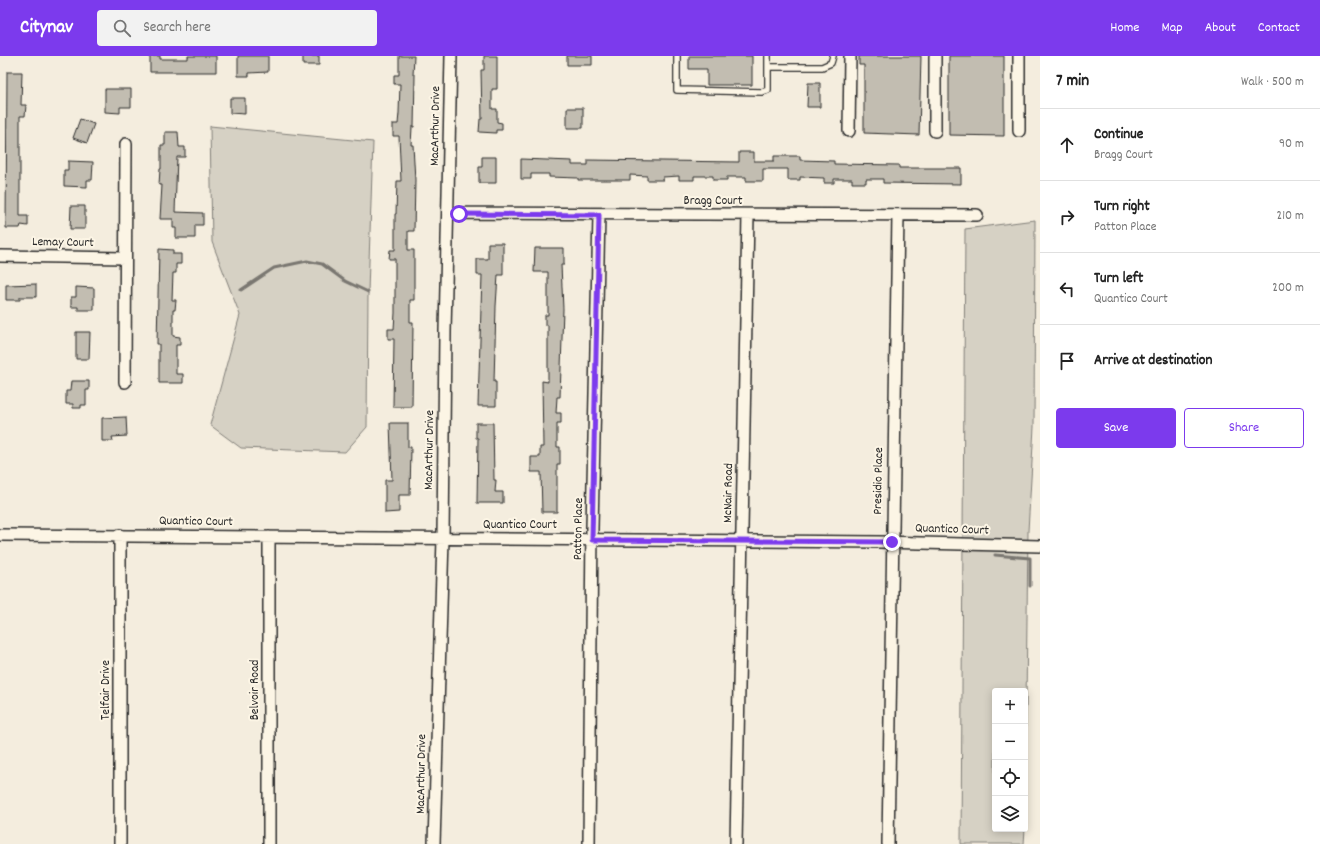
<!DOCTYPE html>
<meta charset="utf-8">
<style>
body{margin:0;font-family:Dekko,sans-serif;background:#f2f2f2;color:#222}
.controls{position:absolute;right:12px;bottom:12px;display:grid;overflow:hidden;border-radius:4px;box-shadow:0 2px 10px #0003}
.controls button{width:36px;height:36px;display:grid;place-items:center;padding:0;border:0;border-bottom:1px solid #e0e0e0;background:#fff;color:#222;font:20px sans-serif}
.stop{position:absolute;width:12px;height:12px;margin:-9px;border:3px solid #7c3aed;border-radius:50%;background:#fff}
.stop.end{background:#7c3aed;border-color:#fff;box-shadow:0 1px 4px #0008}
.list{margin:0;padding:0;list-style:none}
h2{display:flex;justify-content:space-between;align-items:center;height:52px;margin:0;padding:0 16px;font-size:17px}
h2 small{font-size:13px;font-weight:400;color:#767676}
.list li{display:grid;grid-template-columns:26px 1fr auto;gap:12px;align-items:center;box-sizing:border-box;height:72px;padding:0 16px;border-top:1px solid #e0e0e0}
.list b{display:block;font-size:15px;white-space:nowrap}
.list p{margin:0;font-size:13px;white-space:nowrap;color:#767676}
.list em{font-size:13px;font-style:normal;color:#767676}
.actions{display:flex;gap:8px;padding:12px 16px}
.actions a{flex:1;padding:9px 0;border:1px solid #7c3aed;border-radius:4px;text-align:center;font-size:14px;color:#7c3aed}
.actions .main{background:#7c3aed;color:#fff}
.icon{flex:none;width:22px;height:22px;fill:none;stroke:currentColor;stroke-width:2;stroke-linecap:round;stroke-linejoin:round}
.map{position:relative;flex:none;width:1040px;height:788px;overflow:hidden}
header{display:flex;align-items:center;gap:24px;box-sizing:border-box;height:56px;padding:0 20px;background:#7c3aed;color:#fff}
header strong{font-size:19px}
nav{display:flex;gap:22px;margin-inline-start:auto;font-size:14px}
.search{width:280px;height:36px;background:#f2f2f2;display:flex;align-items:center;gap:10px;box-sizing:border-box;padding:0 14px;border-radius:4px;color:#767676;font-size:15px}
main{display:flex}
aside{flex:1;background:#fff}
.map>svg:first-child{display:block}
</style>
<header>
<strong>Citynav</strong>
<div class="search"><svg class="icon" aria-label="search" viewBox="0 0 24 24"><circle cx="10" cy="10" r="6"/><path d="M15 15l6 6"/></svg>Search here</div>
<nav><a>Home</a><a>Map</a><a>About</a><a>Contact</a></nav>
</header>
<main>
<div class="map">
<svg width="1040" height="788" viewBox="0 0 1040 788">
<rect width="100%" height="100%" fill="#f4edde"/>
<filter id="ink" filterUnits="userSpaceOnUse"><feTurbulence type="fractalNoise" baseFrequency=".025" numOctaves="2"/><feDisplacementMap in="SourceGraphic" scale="8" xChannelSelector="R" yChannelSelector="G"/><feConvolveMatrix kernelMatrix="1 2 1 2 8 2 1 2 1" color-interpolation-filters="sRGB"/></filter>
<g filter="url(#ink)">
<path fill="#d6d1c4" stroke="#807e78" d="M210 70 373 86 368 236 367 371 345 396 241 392 210 369 240 259 212 186Z
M1035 164 1034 371 1028 475 1025 737V635H995V773H1025L1024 788H961L965 173Z"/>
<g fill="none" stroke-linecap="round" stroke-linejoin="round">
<path stroke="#7a7771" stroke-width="3" d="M241 234 274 212 307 205 322 208 345 225 368 236
M995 499 1030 502V530"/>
</g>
<path fill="#c2bdb1" stroke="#2b2b2b" d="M150 0H160V3H188V0H216V16H150Z
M238 0H268V16L249 17V20H238Z
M303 0H319V9H303Z
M399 0H414L413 19H415L414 71H412L411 89H413L415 124 414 175H408V194H414V244H410V266H413L412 351H393L394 283H388V273H394L395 257V203H389L390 194H395V158H396L397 125H401L399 80H393V68H398L399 57 400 28H394V19H399Z
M484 0H497V33H492V53H497V66L502 67V74H496V77L479 76 480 63H482L481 14H484Z
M567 0H592V9H567Z
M689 0H752V29H707V13H689Z
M859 0H921L919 79 864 77V9H859Z
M949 0H1004V80L949 79Z
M7 16H22L21 49H26L25 60H20V160H28V170L21 169 20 172H6Z
M808 27H820V51H807Z
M105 33H131V51H120V57L105 56Z
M230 42H245V58L230 57Z
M567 52H583V72H567Z
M80 63 94 68 87 87 73 82Z
M165 76H178L179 91H185V101H177L175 156 203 157V169H195V182H176V172H173V163H160L162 129H159L160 113H161V89H165Z
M739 96H754V105H774V100H800V104L834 105V108L899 109V112H961V128L883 127V123H866V127H852V123H834V127H824V122L800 121V124H788V113H763V125H746V121H727V124H713V120H694V124H679V120L663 121V124H647V120L630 119V124H578V122L549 121V118H531V123H521V103L572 105V109H588V104L739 106Z
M482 101H496V127H479V111H482Z
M68 105 93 106 92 124H87V131L64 130V114H68Z
M71 150H85V173H70Z
M488 187H503V219H498L496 250 494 326H496V350H478L482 219H477V203H488Z
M535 192H564V209H561L563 253 560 341H557L556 357H561V367H557V391H560V408H557V456H542L541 416H531V401H540V391H543L542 325 548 326V269H545V259H548V216H534Z
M159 193 173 194V198H181V208H176V217H173L172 244H176L175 254H173V280L180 281V289H176V318H183V327H159V288H157Z
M36 228V241H20V244H6V229Z
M76 231 94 232V254H78V251H71V241H76Z
M76 276H90L89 303H76Z
M71 325H89V334H86V349H81V352H73V348H66V335H70Z
M126 361 127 380 112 381 113 385H102V362Z
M390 367H408V391H411L410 439H399V456L385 457V424H392Z
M476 367H493L494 424H496L495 436H503V447H477L478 382H476Z"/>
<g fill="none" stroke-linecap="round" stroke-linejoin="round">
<defs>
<path id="lane" d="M677 0V34L762 36 768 34V0
M768 11H822L831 7 833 0"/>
<path id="street" d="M1019 0V75
M849 75 850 0
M935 75V0
M448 157 977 159
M0 200 125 202
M125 326 126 88
M0 479 880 486 1040 490
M120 479V788
M269 788V481
M434 788 443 483 445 276 451 0
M589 788 592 472 599 159
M736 788 748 159
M888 788 898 159"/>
</defs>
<use href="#lane" stroke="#2b2b2b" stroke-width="8"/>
<use href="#street" stroke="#2b2b2b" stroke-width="14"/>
<use href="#lane" stroke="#fcf5e5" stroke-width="5.5"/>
<use href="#street" stroke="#fcf5e5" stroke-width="11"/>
</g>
</g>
<g fill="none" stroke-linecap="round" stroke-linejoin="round" filter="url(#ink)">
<path stroke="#7c3aed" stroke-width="5" d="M459 158 599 159 592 484 892 486"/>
</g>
<g text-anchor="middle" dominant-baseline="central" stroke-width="4" stroke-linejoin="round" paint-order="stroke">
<g font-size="13" fill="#2b2b2b" stroke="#fcf5e5">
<text transform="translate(436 70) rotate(-89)">MacArthur Drive</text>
<text x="713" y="145">Bragg Court</text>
<text transform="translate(63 187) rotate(1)">Lemay Court</text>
<text transform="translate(430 394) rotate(-89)">MacArthur Drive</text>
<text transform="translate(879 425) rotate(-89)">Presidio Place</text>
<text transform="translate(729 437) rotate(-89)">McNair Road</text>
<text transform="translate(196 466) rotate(1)">Quantico Court</text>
<text x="520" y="469">Quantico Court</text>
<text transform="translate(579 473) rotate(-89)">Patton Place</text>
<text transform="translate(952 474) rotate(2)">Quantico Court</text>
<text transform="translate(106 634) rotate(-90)">Telfair Drive</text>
<text transform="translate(255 634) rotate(-90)">Belvoir Road</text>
<text transform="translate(422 718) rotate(-89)">MacArthur Drive</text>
</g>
</g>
</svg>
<div class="controls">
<button>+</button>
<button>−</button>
<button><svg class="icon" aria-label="locate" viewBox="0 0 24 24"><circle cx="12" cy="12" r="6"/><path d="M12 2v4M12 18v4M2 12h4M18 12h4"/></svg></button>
<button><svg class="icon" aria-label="layers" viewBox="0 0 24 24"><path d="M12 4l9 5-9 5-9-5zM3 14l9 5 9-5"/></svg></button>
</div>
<div class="stop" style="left:459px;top:158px"></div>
<div class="stop end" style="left:892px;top:486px"></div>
</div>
<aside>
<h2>7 min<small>Walk · 500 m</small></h2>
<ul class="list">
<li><svg class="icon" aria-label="ahead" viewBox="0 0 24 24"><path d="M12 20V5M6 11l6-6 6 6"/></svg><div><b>Continue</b><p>Bragg Court</p></div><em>90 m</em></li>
<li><svg class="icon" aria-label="right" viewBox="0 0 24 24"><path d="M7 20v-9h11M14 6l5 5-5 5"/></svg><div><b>Turn right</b><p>Patton Place</p></div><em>210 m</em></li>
<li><svg class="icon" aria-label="left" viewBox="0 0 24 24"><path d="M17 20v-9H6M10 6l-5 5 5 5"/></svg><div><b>Turn left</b><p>Quantico Court</p></div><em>200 m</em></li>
<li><svg class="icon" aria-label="arrive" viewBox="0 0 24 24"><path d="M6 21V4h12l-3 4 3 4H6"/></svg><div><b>Arrive at destination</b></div></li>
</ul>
<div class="actions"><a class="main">Save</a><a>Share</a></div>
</aside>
</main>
